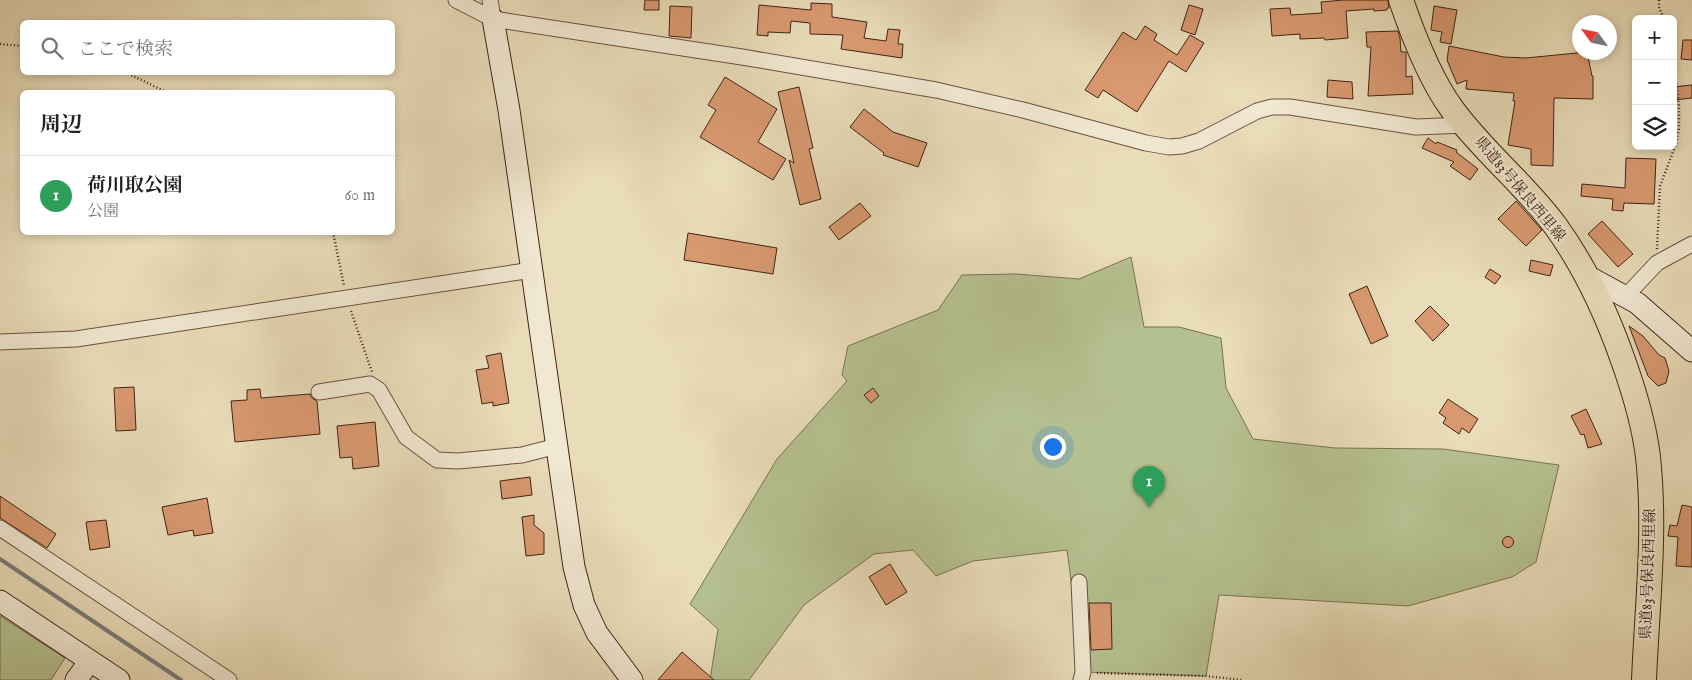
<!DOCTYPE html>
<html lang="ja">
<meta charset="utf-8">
<style>
body{margin:0;font-family:"IM FELL English","Noto Serif JP",serif;background:#f2f2f2;color:#222}
.controls{position:absolute;right:15px;top:15px;display:grid;overflow:hidden;border-radius:8px;box-shadow:0 2px 8px #0003}
.controls button{width:45px;height:45px;display:grid;place-items:center;padding:0;border:0;border-bottom:1px solid #e0e0e0;background:#fff;color:#222;font:25px sans-serif}
.compass{position:absolute;left:1572px;top:15px;width:45px;height:45px;border-radius:50%;background:#fff;box-shadow:0 2px 8px #0003;rotate:303deg}
.you{position:absolute;left:1052px;top:446px;width:18px;height:18px;margin:-12px;border:4px solid #fff;border-radius:50%;background:#1a73e8;box-shadow:0 0 0 8px #1a73e833}
.badge{display:grid;place-items:center;width:32px;height:32px;border-radius:50%;background:#7c3aed;color:#fff;font-size:16px;font-weight:700}
.pin{position:absolute;translate:-50% -41px;filter:drop-shadow(0 1px 2px #0008)}
.pin::after{content:'';position:absolute;top:26px;width:18px;height:15px;background:inherit;clip-path:polygon(0 0,100% 0,50% 100%)}
.list{margin:0;padding:0;list-style:none}
h2{display:flex;justify-content:space-between;align-items:center;height:65px;margin:0;padding:0 20px;font-size:21px}
h2 small{font-size:16px;font-weight:400;color:#767676}
.list li{display:grid;grid-template-columns:32px 1fr auto;gap:15px;align-items:center;box-sizing:border-box;height:80px;padding:0 20px;border-top:1px solid #e0e0e0}
.list b{display:block;font-size:19px;white-space:nowrap}
.list p{margin:0;font-size:16px;white-space:nowrap;color:#767676}
.list em{font-size:16px;font-style:normal;color:#767676}
.icon{flex:none;width:28px;height:28px;fill:none;stroke:currentColor;stroke-width:2;stroke-linecap:round;stroke-linejoin:round}
.map{position:relative;flex:none;width:1692px;height:680px;overflow:hidden}
.search{position:absolute;background:#fff;box-shadow:0 2px 8px #0003;left:20px;top:20px;width:375px;height:55px;display:flex;align-items:center;gap:12px;box-sizing:border-box;padding:0 18px;border-radius:8px;color:#767676;font-size:19px}
.panel{position:absolute;background:#fff;box-shadow:0 2px 8px #0003;left:20px;top:90px;width:375px;height:145px;border-radius:8px}
.map>svg:first-child{display:block}
</style>
<div class="map">
<svg width="1692" height="680" viewBox="0 0 1692 680">
<rect width="100%" height="100%" fill="#e9dcb9"/>
<filter id="stains"><feTurbulence type="fractalNoise" baseFrequency=".004" numOctaves="4"/><feColorMatrix values="0 0 0 0 .2 0 0 0 0 .09 0 0 0 0 .02 0 0 0 .5 -.17"/></filter>
<radialGradient id="worn" r=".72"><stop offset=".6" stop-color="#630" stop-opacity="0"/><stop offset="1" stop-color="#630" stop-opacity=".3"/></radialGradient>
<path fill="#b5c090" stroke="#7c7252" d="M1131 257 1144 327H1179L1221 338 1226 388 1253 439 1335 448 1443 449 1559 465 1536 562 1512 577 1408 606 1219 595 1206 676 1083 672 1067 550 973 561 936 576 913 550 874 554 804 605 749 680H710L718 629 690 604 777 459 847 381 842 375 848 346 938 310 962 275 1016 274 1079 279Z
M0 616 65 658 51 680H0Z"/>
<g fill="none" stroke-linecap="round" stroke-linejoin="round">
<path stroke="#797c79" stroke-width="4" d="M0 559 181 680"/>
</g>
<path fill="#d99970" stroke="#422315" d="M645 0H659V10H644Z
M1343 0H1388L1389 8H1387V10L1374 11V9L1346 11 1348 38 1325 40 1324 38 1300 39V34L1272 36 1270 9 1290 8 1291 15 1322 13 1321 2Z
M811 3 832 4V17L867 22 864 38 886 41 888 29 900 30 898 44H903L902 58 841 49 843 35 810 34V23L791 21 790 33 768 32V36L757 35 759 5 811 10Z
M1189 5 1203 9 1195 35 1181 30Z
M670 6 692 7 691 38 669 36Z
M1434 6 1457 10 1451 44 1440 42 1442 32 1431 30Z
M1145 26 1157 34 1154 40 1177 55 1190 35 1204 43 1186 72 1169 61 1137 112 1103 90 1098 98 1085 90 1123 32 1136 40Z
M1398 31 1400 38 1401 52H1406V77L1412 76 1413 94 1368 96 1371 47H1367L1366 32Z
M1683 40H1692V60L1681 59Z
M1449 46 1504 57 1526 58 1587 52 1592 76H1593V99L1554 98 1553 166 1531 165V149L1508 145 1515 101H1513L1514 93 1466 89 1467 80 1457 84 1447 60Z
M725 77 777 109 758 142 786 159 773 180 700 137 716 110 708 105Z
M1328 80 1352 82 1353 99 1327 97Z
M1692 85V98L1673 100V87Z
M799 87 813 148 809 149 821 199 800 205 789 160 794 163 778 92Z
M864 109 893 132 927 143 918 167 883 155 884 153 850 127Z
M1428 138 1436 144 1437 142 1457 150 1456 152 1478 169 1470 180 1450 166 1454 162 1422 148Z
M1626 158 1656 159 1654 204 1624 203 1623 211 1612 210 1613 199 1581 196 1582 184 1625 188Z
M1516 201 1542 230 1526 246 1498 219Z
M860 203 871 216 839 240 829 227Z
M1602 221 1633 254 1618 267 1588 234Z
M688 233 777 248 773 274 684 260Z
M1531 260 1553 265 1550 276 1529 271Z
M1490 269 1501 276 1495 284 1485 277Z
M1367 286 1388 336 1371 344 1349 294Z
M1430 306 1449 325 1433 341 1415 321Z
M1629 326 1643 336 1659 355 1665 358 1669 371 1666 383 1658 386 1648 376Z
M501 353 509 403 493 406V402L482 404 476 370 489 368 486 356Z
M134 387 136 430 116 431 114 388Z
M873 388 879 396 871 403 864 395Z
M260 389 261 398 310 394 312 398 317 401 320 434 235 442 231 401 247 400V390Z
M1448 399 1478 419 1469 433 1462 428 1459 434 1443 423 1446 418 1439 413Z
M1586 409 1602 444 1588 448 1584 434 1581 435 1571 416Z
M375 422 379 466 353 469 352 457 340 458 337 426Z
M530 477 532 495 502 499 500 481Z
M0 496 56 534 47 548 0 518Z
M207 498 213 533 194 536 193 530 168 535 162 507Z
M1682 505 1692 507V567L1676 566 1678 537 1668 536 1670 525 1677 526Z
M534 515V525L544 533V554L526 556 522 517Z
M106 520 110 547 90 550 86 522Z
M1502.5 542a5.5 5.5 0 1 1 11 0a5.5 5.5 0 1 1-11 0Z
M890 564 907 592 886 605 869 577Z
M1089 603H1111L1112 649 1091 650Z
M682 652 714 680H658Z"/>
<g fill="none" stroke-linecap="round" stroke-linejoin="round">
<defs>
<path id="street" d="M456 0 493 19 742 57 936 90 1023 110 1146 143 1169 147 1182 146 1199 141 1257 111 1272 107H1290L1416 127 1466 125
M490 0 493 19
M1626 296 1657 263 1692 244
M0 342 76 339 532 270
M319 392 370 384 379 390 406 437 437 460 458 461 522 455 557 446
M0 528 229 680
M1079 582 1083 672 1081 680"/>
<path id="secondary" d="M493 19 509 110 574 567 584 605 597 633 632 680
M1589 277 1637 303 1692 351
M0 601 119 680
M76 680 90 661"/>
<path id="primary" d="M1401 0C1413 35 1430 79 1452 109 1483 152 1526 185 1557 228 1587 270 1607 314 1624 363 1635 394 1644 424 1648 457 1656 532 1647 606 1644 680"/>
</defs>
<use href="#street" stroke="#6c513e" stroke-width="17"/>
<use href="#secondary" stroke="#422315" stroke-width="23"/>
<use href="#primary" stroke="#422315" stroke-width="26"/>
<path stroke="#422315" stroke-width="2.5" stroke-dasharray="1 2.5" stroke-linecap="butt" d="M1659 0V7L1664 19
M0 44 22 46
M125 72 166 92
M333 232 344 286
M1657 249 1660 186 1676 144 1679 128V107L1673 56
M351 311 372 372
M1097 673 1206 676 1242 680"/>
<use href="#street" stroke="#f1e8d2" stroke-width="15"/>
<use href="#secondary" stroke="#f1e8d2" stroke-width="21"/>
<use href="#primary" stroke="#e9dcb9" stroke-width="24"/>
</g>
<g text-anchor="middle" dominant-baseline="central" stroke-width="4.5" stroke-linejoin="round" paint-order="stroke">
<g font-size="15" fill="#422315" stroke="#f1e8d2">
<text transform="translate(1520 189) rotate(50)">県道83号保良西里線</text>
<text transform="translate(1648 574) rotate(-88)">県道83号保良西里線</text>
</g>
</g>
<rect width="100%" height="100%" filter="url(#stains)"/>
<rect width="100%" height="100%" fill="url(#worn)"/>
</svg>
<div class="controls">
<button>+</button>
<button>−</button>
<button><svg class="icon" aria-label="layers" viewBox="0 0 24 24"><path d="M12 4l9 5-9 5-9-5zM3 14l9 5 9-5"/></svg></button>
</div>
<svg class="compass" viewBox="-18 -18 36 36"><path d="M0-13l5 13h-10z" fill="#e53935"/><path d="M0 13l5-13h-10z" fill="#767676"/></svg>
<div class="you"></div>
<div class="pin badge" style="left:1149px;top:507px;background:#2e9e5b">1</div>
<div class="search"><svg class="icon" aria-label="search" viewBox="0 0 24 24"><circle cx="10" cy="10" r="6"/><path d="M15 15l6 6"/></svg>ここで検索</div>
<section class="panel">
<h2>周辺<small></small></h2>
<ul class="list">
<li><span class="badge" style="background:#2e9e5b">1</span><div><b>荷川取公園</b><p>公園</p></div><em>60 m</em></li>
</ul>
</section>
</div>
